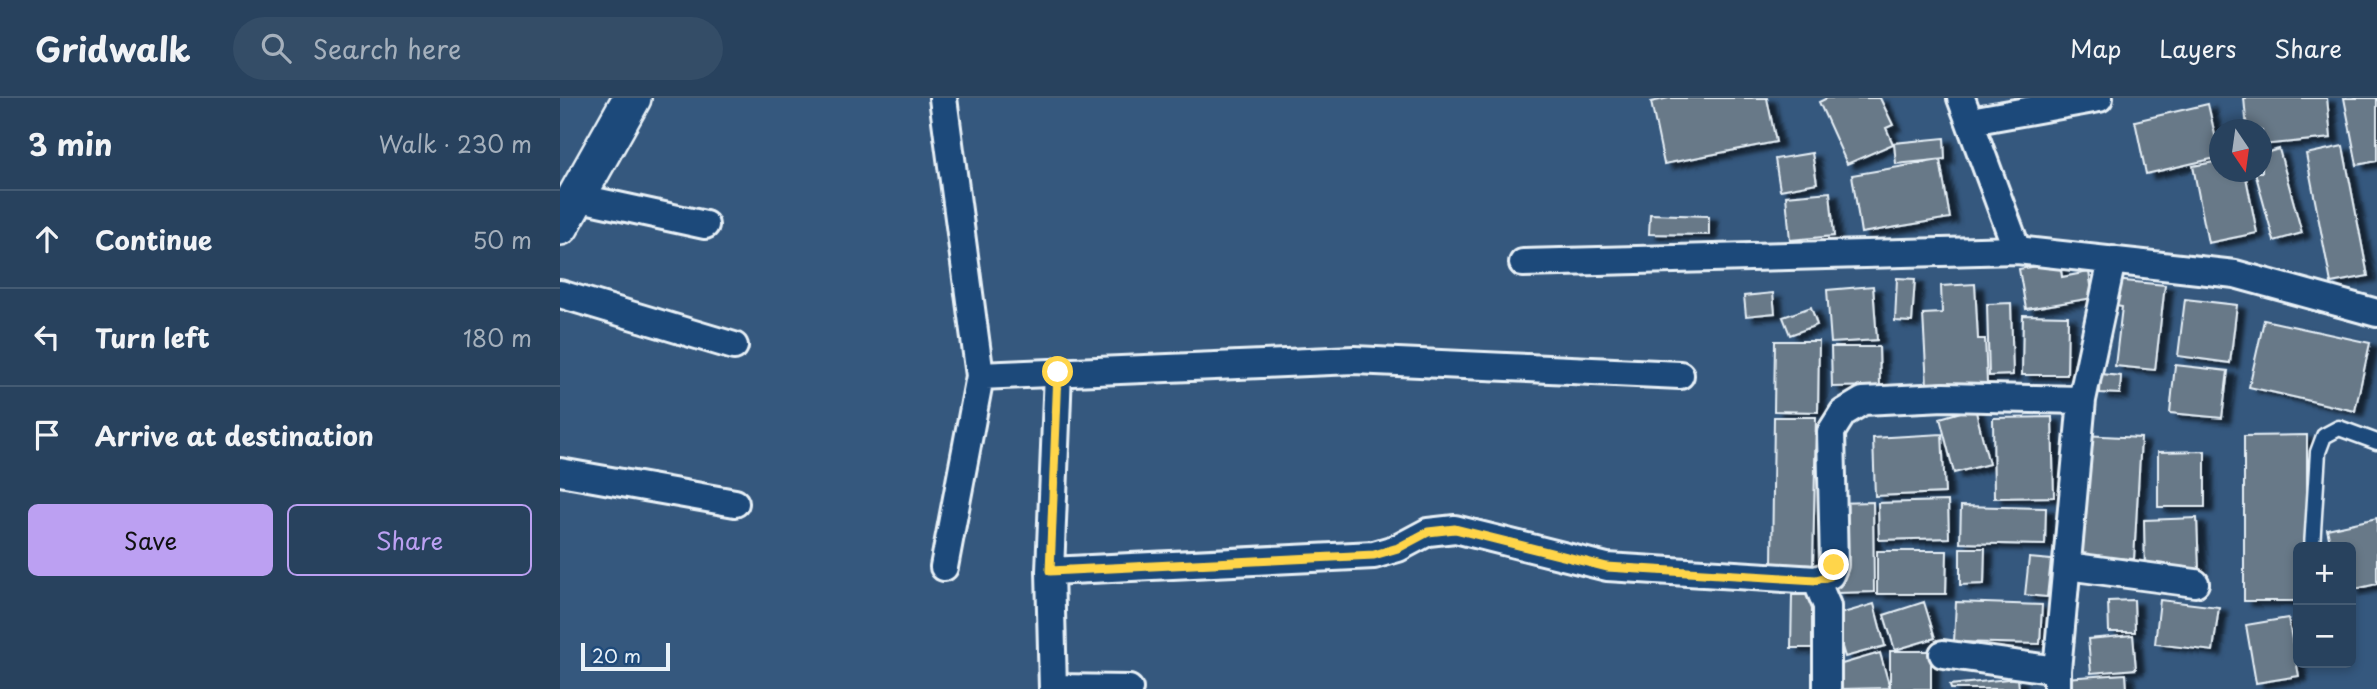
<!DOCTYPE html>
<meta charset="utf-8">
<style>
body{margin:0;font-family:"Playpen Sans",sans-serif;background:#344d67;color:#f1f3f6}
.controls{position:absolute;right:21px;bottom:21px;display:grid;overflow:hidden;border-radius:10px;box-shadow:0 4px 10px #0003}
.controls button{width:63px;height:63px;display:grid;place-items:center;padding:0;border:0;border-bottom:2px solid #445b73;background:#28425e;color:#f1f3f6;font:35px sans-serif}
.compass{position:absolute;left:1649px;top:21px;width:63px;height:63px;border-radius:50%;background:#28425e;box-shadow:0 4px 10px #0003;rotate:167deg}
.scale{position:absolute;left:21px;bottom:18px;width:89px;box-sizing:border-box;padding-left:7px;border:4px solid #e8f1f8;border-top:0;font-size:19px;line-height:24px;white-space:nowrap;color:#e8f1f8;-webkit-text-stroke:5px #1f4a7a;paint-order:stroke}
.stop{position:absolute;width:21px;height:21px;margin:-16px;border:5px solid #ffd54a;border-radius:50%;background:#fff}
.stop.end{background:#ffd54a;border-color:#fff;box-shadow:0 2px 7px #0008}
.list{margin:0;padding:0;list-style:none}
h2{display:flex;justify-content:space-between;align-items:center;height:91px;margin:0;padding:0 28px;font-size:30px}
h2 small{font-size:23px;font-weight:400;color:#a5b0bc}
.list li{display:grid;grid-template-columns:46px 1fr auto;gap:21px;align-items:center;box-sizing:border-box;height:98px;padding:0 28px;border-top:2px solid #445b73}
.list b{display:block;font-size:26px;white-space:nowrap}
.list em{font-size:23px;font-style:normal;color:#a5b0bc}
.actions{display:flex;gap:14px;padding:21px 28px}
.actions a{flex:1;padding:16px 0;border:2px solid #bca0f2;border-radius:10px;text-align:center;font-size:24px;color:#bca0f2}
.actions .main{background:#bca0f2;color:#111}
.icon{flex:none;width:38px;height:38px;fill:none;stroke:currentColor;stroke-width:2;stroke-linecap:round;stroke-linejoin:round}
.map{position:relative;flex:none;width:1817px;height:591px;overflow:hidden}
header{display:flex;align-items:center;gap:42px;box-sizing:border-box;height:98px;padding:0 35px;background:#28425e;border-bottom:2px solid #445b73}
header strong{font-size:33px}
nav{display:flex;gap:38px;margin-inline-start:auto;font-size:24px}
.search{width:490px;height:63px;background:#344d67;display:flex;align-items:center;gap:18px;box-sizing:border-box;padding:0 24px;border-radius:38px;color:#a5b0bc;font-size:26px}
main{display:flex}
aside{flex:1;background:#28425e}
.map>svg:first-child{display:block}
</style>
<header>
<strong>Gridwalk</strong>
<div class="search"><svg class="icon" aria-label="search" viewBox="0 0 24 24"><circle cx="10" cy="10" r="6"/><path d="M15 15l6 6"/></svg>Search here</div>
<nav><a>Map</a><a>Layers</a><a>Share</a></nav>
</header>
<main>
<aside>
<h2>3 min<small>Walk · 230 m</small></h2>
<ul class="list">
<li><svg class="icon" aria-label="ahead" viewBox="0 0 24 24"><path d="M12 20V5M6 11l6-6 6 6"/></svg><div><b>Continue</b></div><em>50 m</em></li>
<li><svg class="icon" aria-label="left" viewBox="0 0 24 24"><path d="M17 20v-9H6M10 6l-5 5 5 5"/></svg><div><b>Turn left</b></div><em>180 m</em></li>
<li><svg class="icon" aria-label="arrive" viewBox="0 0 24 24"><path d="M6 21V4h12l-3 4 3 4H6"/></svg><div><b>Arrive at destination</b></div></li>
</ul>
<div class="actions"><a class="main">Save</a><a>Share</a></div>
</aside>
<div class="map">
<svg width="1817" height="591" viewBox="0 0 1817 591">
<defs>
<filter id="shadow"><feDropShadow dx="8" dy="4.5" stdDeviation="2" flood-color="#0009"/></filter>
</defs>
<rect width="100%" height="100%" fill="#35587e"/>
<filter id="ink" filterUnits="userSpaceOnUse"><feTurbulence type="fractalNoise" baseFrequency=".0143" numOctaves="2"/><feDisplacementMap in="SourceGraphic" scale="14" xChannelSelector="R" yChannelSelector="G"/><feConvolveMatrix kernelMatrix="1 2 1 2 8 2 1 2 1" color-interpolation-filters="sRGB"/></filter>
<g filter="url(#ink)">
<path fill="#687988" stroke="#e8f1f8" stroke-width="2" filter="url(#shadow)" d="M1109 0H1207L1216 44 1104 66 1091 4Z
M1267 0H1320L1333 27 1326 30 1333 46 1287 66 1259 4Z
M1684 0H1767L1771 40 1702 47V32H1687Z
M1784 0H1817V63L1797 67Z
M1648 6 1660 59 1586 76 1575 23Z
M1384 40 1385 61 1336 66 1334 45Z
M1783 48 1808 178 1771 185 1746 56Z
M1719 51 1742 135 1714 143 1695 74H1702V56Z
M1252 55 1257 85 1220 92 1215 61Z
M1380 62 1390 120 1301 135 1292 77Z
M1660 63V74H1685L1697 135 1648 145 1633 68Z
M1270 94 1274 138 1230 142 1226 98Z
M1090 116 1149 118V137L1089 136Z
M1500 164 1502 179 1529 174 1533 200 1466 211 1459 171Z
M1337 180 1355 181 1352 224 1335 223Z
M1554 182 1605 187 1595 272 1555 268 1562 209 1551 207Z
M1415 186 1418 241H1425L1427 285 1367 288 1363 216 1382 215 1381 188Z
M1313 188 1317 242 1271 245 1267 192Z
M1213 195 1215 215 1186 218 1184 198Z
M1625 201 1677 207 1670 265 1618 258Z
M1451 205 1453 277 1429 278 1427 206Z
M1251 209 1257 227 1230 237 1223 219Z
M1463 217 1508 218 1507 277H1462Z
M1704 222 1810 245 1795 313 1689 289Z
M1215 243H1259L1258 314 1214 313Z
M1271 249H1319L1320 288 1272 289Z
M1615 267 1668 273 1662 320 1610 315Z
M1541 276 1561 278 1560 296 1540 295Z
M1415 310 1429 366 1394 375 1380 320Z
M1214 319H1256L1253 467 1212 466Z
M1492 319 1494 399 1434 400 1433 320Z
M1382 336 1385 395 1315 398 1313 340Z
M1523 337 1581 340 1574 461 1516 458Z
M1747 337V449H1738V503H1684V338Z
M1645 353V409H1598V354Z
M1388 403 1389 440 1319 442 1318 405Z
M1313 404 1314 494 1276 495 1274 405Z
M1401 408 1486 410 1485 447 1400 445Z
M1637 420 1639 471 1585 472 1584 422Z
M1817 420V486L1791 492V449H1771L1767 431Z
M1400 450H1425L1424 486 1400 487Z
M1317 453H1387L1386 496H1317Z
M1469 460 1491 462 1487 499 1465 497Z
M1232 497H1257V550H1231Z
M1574 502 1575 534H1549L1548 503Z
M1600 502 1659 509 1653 553 1595 546Z
M1364 504 1375 540 1335 552 1324 517Z
M1396 504 1482 507 1480 546 1394 544Z
M1314 506 1325 548 1285 559 1273 518Z
M1728 520 1739 578 1696 585 1686 527Z
M1573 537 1576 571 1531 575 1528 541Z
M1330 553H1371V591H1330Z
M1320 555 1330 590 1282 591 1275 568Z
M1566 576 1567 591H1505L1504 580Z
M1458 580 1459 591H1391L1390 587Z"/>
<g fill="none" stroke-linecap="round" stroke-linejoin="round">
<defs>
<path id="service" d="M1752 449 1758 354 1764 338 1779 330 1817 344"/>
<path id="minor" d="M383 0 420 278 794 262 1120 277
M1401 0 1457 152
M1411 23 1539 0
M16 99 145 127
M963 165 1457 152 1675 176 1817 215
M0 196 174 248
M0 374 175 405
M1507 468 1635 485
M384 469 420 278
M490 473 814 457 838 450 868 434 895 431 1047 469 1256 482 1270 477 1274 467 1271 334 1283 315 1303 303 1384 299 1522 302
M1256 482 1267 508V591
M1383 556 1497 572
M493 590 569 591
M493 591 490 473 498 274
M1497 591V572L1522 302 1552 162"/>
<path id="secondary" d="M0 128 72 0"/>
</defs>
<use href="#service" stroke="#e8f1f8" stroke-width="19"/>
<use href="#minor" stroke="#e8f1f8" stroke-width="32"/>
<use href="#secondary" stroke="#e8f1f8" stroke-width="42"/>
<use href="#service" stroke="#1f4a7a" stroke-width="14"/>
<use href="#minor" stroke="#1f4a7a" stroke-width="26"/>
<use href="#secondary" stroke="#1f4a7a" stroke-width="37"/>
</g>
</g>
<g fill="none" stroke-linecap="round" stroke-linejoin="round" filter="url(#ink)">
<path stroke="#ffd54a" stroke-width="9" d="M498 274 490 473 814 457 838 450 868 434 895 431 1047 469 1256 482 1270 478 1274 467"/>
</g>
</svg>
<div class="controls">
<button>+</button>
<button>−</button>
</div>
<svg class="compass" viewBox="-18 -18 36 36"><path d="M0-13l5 13h-10z" fill="#e53935"/><path d="M0 13l5-13h-10z" fill="#a5b0bc"/></svg>
<div class="scale">20 m</div>
<div class="stop" style="left:498px;top:274px"></div>
<div class="stop end" style="left:1274px;top:467px"></div>
</div>
</main>
